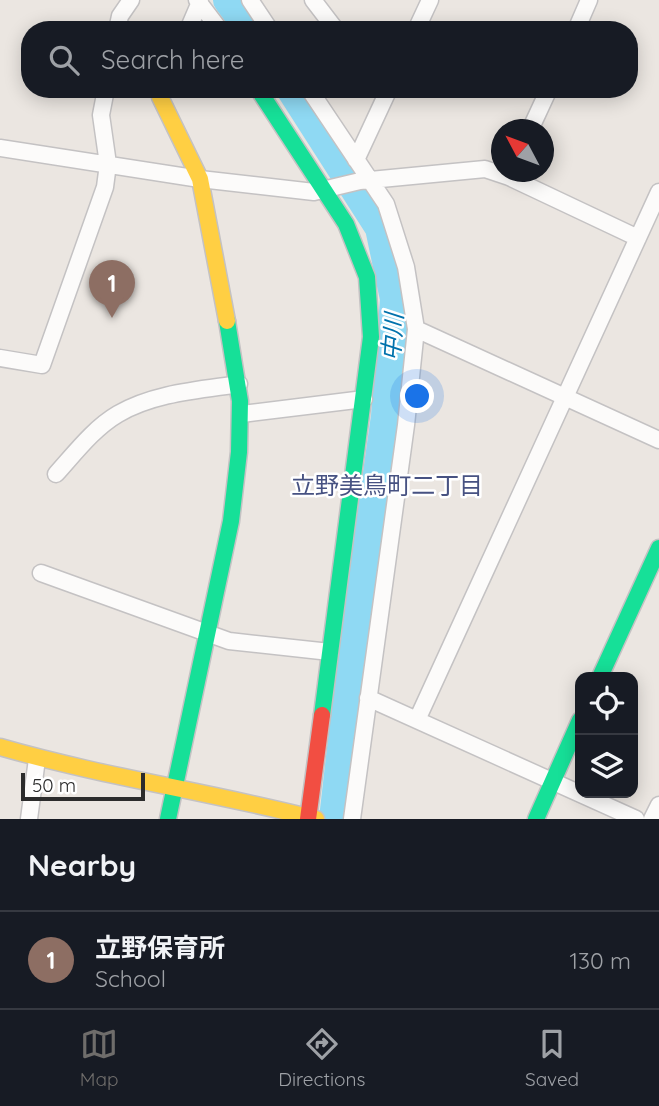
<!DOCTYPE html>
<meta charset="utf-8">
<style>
body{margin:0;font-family:Quicksand,"Noto Sans JP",sans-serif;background:#20242c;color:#f1f3f6}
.controls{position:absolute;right:21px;bottom:21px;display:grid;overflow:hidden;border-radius:14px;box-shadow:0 4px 18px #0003}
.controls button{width:63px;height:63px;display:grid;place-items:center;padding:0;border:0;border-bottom:2px solid #363941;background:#171b24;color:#f1f3f6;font:35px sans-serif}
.compass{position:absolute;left:491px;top:119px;width:63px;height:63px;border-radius:50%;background:#171b24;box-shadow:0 4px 18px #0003;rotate:311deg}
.scale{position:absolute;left:21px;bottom:18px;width:124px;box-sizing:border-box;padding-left:7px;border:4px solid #2c2c2c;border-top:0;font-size:19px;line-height:24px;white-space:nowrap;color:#2c2c2c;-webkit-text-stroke:5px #fff;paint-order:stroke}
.you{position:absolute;left:418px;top:397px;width:24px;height:24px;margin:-18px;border:5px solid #fff;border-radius:50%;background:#1a73e8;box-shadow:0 0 0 10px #1a73e833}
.badge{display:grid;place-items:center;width:46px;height:46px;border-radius:50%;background:#6f6d6b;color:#fff;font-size:23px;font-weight:700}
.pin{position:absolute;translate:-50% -58px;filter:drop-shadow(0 2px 4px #0008)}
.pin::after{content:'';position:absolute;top:37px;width:24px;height:21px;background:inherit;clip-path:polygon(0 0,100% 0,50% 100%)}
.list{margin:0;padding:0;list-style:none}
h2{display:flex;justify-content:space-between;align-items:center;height:91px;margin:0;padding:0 28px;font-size:30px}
h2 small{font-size:23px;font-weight:400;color:#9ea1a6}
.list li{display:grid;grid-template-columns:46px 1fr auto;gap:21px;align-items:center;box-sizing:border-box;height:98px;padding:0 28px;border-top:2px solid #363941}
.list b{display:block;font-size:26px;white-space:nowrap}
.list p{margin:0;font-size:23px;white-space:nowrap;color:#9ea1a6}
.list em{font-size:23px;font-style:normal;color:#9ea1a6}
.icon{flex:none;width:38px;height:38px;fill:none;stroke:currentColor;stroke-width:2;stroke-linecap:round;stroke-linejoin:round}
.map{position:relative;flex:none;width:659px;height:819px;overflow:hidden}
.search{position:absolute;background:#171b24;box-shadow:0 4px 18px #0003;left:21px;right:21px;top:21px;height:77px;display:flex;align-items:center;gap:18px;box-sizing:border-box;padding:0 24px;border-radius:28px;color:#9ea1a6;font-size:26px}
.sheet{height:189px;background:#171b24}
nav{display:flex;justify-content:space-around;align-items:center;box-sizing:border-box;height:98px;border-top:2px solid #363941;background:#171b24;font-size:19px;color:#9ea1a6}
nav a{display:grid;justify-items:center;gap:4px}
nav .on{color:#6f6d6b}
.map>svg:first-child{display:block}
</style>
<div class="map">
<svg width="659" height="819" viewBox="0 0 659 819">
<rect width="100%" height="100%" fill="#ebe6e1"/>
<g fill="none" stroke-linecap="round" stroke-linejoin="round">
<path stroke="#8fd9f3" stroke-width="30" d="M228 0 250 30
M291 89 380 228 395 299 386 416 353 651 334 819"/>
<defs>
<path id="street" d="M197 0 220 30
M250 0 270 30
M313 0 336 30
M117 30 120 16 131 0
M188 30 200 2
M416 30 430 0
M576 30 589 0
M309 89 386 204 406 267 416 329 406 425 352 819
M530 130 549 89
M0 148 200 179 314 192 360 181 485 169 509 177 638 238
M356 160 389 89
M416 329 659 440
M0 358 42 365 105 187 108 164 101 115 106 89
M242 414 364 399
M56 474C75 453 94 428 118 414 154 393 199 390 239 384
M41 573 229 641 330 652
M368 698 636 819
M417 720 659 192
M29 819 37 759
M652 819 659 805"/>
<path id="fast" d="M258 89 346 224 367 277 371 337 322 715
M600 677 659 548
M168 819 231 521 239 452 240 401 227 321
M536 819 580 720"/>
<path id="slow" d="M164 89 160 97 200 179 227 321
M0 747C104 777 211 792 316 819"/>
<path id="jam" d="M308 819 322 715"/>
</defs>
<use href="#street" stroke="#c4c2c3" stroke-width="19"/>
<use href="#fast" stroke="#c4c2c3" stroke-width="19"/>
<use href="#slow" stroke="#c4c2c3" stroke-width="19"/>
<use href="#jam" stroke="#c4c2c3" stroke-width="19"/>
<use href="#street" stroke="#fcfbfa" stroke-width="16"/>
<use href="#fast" stroke="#16e098" stroke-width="16"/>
<use href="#slow" stroke="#ffcf43" stroke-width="16"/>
<use href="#jam" stroke="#f24e42" stroke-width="16"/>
</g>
<g text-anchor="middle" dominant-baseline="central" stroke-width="5" stroke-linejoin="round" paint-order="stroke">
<g font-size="24" font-style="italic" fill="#0072ac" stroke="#fff">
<text transform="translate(392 337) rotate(-86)">中川</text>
</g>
<g font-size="24" fill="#475282" stroke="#fff">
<text x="387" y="485">立野美鳥町二丁目</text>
</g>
</g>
</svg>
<div class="controls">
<button><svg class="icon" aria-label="locate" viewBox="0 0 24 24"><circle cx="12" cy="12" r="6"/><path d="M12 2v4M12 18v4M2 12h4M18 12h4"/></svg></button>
<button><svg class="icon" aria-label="layers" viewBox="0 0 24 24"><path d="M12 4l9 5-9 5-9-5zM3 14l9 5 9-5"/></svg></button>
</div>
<svg class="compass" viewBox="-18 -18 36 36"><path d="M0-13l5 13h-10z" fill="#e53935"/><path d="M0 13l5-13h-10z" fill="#9ea1a6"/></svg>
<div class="scale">50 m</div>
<div class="you"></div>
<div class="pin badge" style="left:112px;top:318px;background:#8d6e63">1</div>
<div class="search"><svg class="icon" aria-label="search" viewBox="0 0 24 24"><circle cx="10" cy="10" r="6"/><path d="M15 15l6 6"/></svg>Search here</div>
</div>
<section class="sheet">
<h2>Nearby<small></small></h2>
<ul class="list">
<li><span class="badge" style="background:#8d6e63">1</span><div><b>立野保育所</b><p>School</p></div><em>130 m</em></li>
</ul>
</section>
<nav>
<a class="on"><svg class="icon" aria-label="map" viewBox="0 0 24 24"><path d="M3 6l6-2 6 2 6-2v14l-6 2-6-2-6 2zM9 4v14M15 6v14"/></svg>Map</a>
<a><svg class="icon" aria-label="directions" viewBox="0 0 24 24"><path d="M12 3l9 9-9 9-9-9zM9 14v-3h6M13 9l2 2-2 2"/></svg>Directions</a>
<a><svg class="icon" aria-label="saved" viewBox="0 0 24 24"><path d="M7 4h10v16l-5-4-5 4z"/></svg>Saved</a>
</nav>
